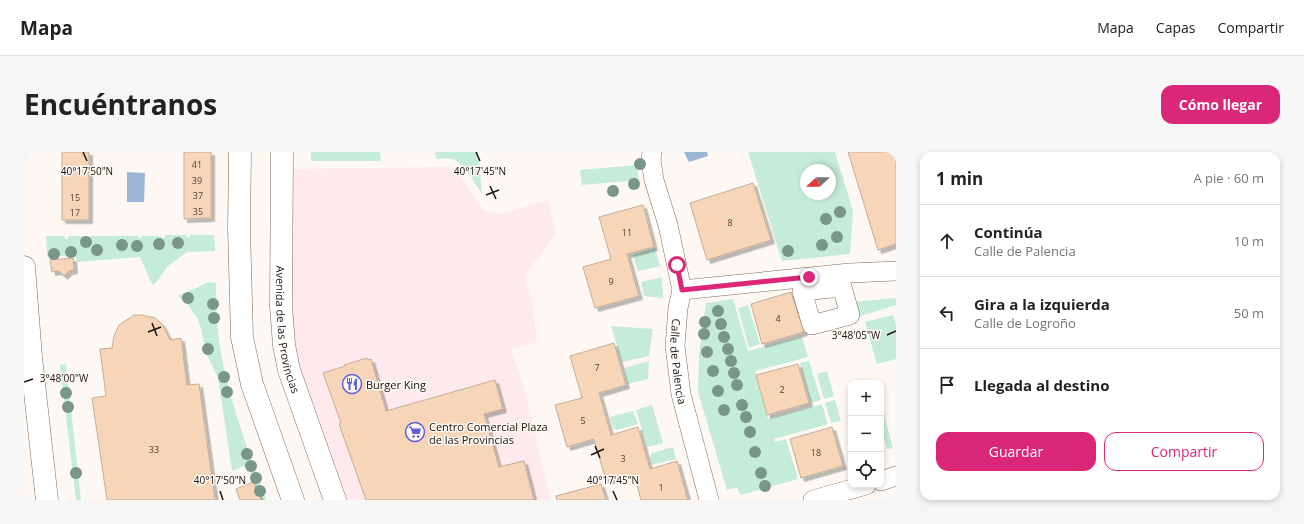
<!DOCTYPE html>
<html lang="es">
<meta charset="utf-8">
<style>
body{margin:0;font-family:"Open Sans",sans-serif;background:#f6f6f6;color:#222}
.controls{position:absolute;right:12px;bottom:12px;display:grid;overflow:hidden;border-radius:8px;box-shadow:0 2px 6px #0003}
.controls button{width:36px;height:36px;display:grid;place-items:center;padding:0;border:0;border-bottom:1px solid #e0e0e0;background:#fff;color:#222;font:20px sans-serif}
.compass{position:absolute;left:776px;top:12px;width:36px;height:36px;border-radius:50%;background:#fff;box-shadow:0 2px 6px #0003;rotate:248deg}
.stop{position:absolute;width:12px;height:12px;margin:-9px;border:3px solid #db2777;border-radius:50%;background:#fff}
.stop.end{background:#db2777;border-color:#fff;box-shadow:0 1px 4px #0008}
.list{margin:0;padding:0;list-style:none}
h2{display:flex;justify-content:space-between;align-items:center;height:52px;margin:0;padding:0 16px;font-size:17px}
h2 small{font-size:13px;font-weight:400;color:#767676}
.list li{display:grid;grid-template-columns:26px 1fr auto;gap:12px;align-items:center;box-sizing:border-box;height:72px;padding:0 16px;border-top:1px solid #e0e0e0}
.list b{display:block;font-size:15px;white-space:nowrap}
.list p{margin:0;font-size:13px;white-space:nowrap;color:#767676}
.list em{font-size:13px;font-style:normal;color:#767676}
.actions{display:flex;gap:8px;padding:12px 16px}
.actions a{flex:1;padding:9px 0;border:1px solid #db2777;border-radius:12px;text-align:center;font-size:14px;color:#db2777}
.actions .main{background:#db2777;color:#fff}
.icon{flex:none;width:22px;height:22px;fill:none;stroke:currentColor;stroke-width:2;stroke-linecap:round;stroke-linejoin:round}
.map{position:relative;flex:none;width:872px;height:348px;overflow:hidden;border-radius:12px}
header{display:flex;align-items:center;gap:24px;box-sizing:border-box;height:56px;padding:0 20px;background:#fff;border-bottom:1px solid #e0e0e0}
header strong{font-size:19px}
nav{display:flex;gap:22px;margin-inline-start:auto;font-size:14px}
.intro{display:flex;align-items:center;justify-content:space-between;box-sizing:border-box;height:96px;padding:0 24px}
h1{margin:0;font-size:28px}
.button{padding:10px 18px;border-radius:12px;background:#db2777;color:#fff;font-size:14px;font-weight:700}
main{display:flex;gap:24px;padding:0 24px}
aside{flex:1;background:#fff;border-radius:12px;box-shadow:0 2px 6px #0003}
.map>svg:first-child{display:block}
</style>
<header>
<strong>Mapa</strong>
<nav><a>Mapa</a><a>Capas</a><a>Compartir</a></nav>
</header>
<div class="intro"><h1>Encuéntranos</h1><a class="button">Cómo llegar</a></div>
<main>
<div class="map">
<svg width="872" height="348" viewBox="0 0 872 348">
<defs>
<filter id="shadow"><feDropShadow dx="3.5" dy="3.5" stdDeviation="0" flood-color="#0004"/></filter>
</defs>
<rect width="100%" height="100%" fill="#fdf8f3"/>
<path fill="#fee9ed" d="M425 15 436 23 452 49 461 58 476 62 524 48 532 81 501 123 508 150 513 190 487 197 501 241 527 348H317L270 213 263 17Z"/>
<path fill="#c5ecd9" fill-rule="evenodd" d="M287 0H356L357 9H287Z
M411 0H454L458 42C451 31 440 11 428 7 423 6 417 7 412 7Z
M724 0H811L829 59 826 102 758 109ZM782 18H806V42H782Z
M613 13 615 28 558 33 556 18Z
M141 83H162L163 85 166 86V83H190L191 99 163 100 144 114 130 133 127 130 116 105 53 110 52 103 23 105 22 84H40L41 87H44V84H63V86L66 87V84H115V86H118V84H137V86H141Z
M631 96 636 114 614 119 609 103Z
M638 125 639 146 620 144 617 130Z
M185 130 192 131C192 154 193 178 197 201 206 252 225 300 242 348H237L223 313 208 319 194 226 182 201 177 176 173 166 165 154 154 144Z
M872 146V153L833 165 829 150Z
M709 147 724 199 778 185 784 205 731 219 744 267 798 252 804 272 750 287 751 290 762 287 774 327 716 343 713 335 703 338 674 240 675 202 682 151Z
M724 153 736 192 725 196 714 156Z
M869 163 872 172V207L853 212 841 170Z
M587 174 629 177 625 204 598 210Z
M625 209 624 227 604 232 600 216Z
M785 209 797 248 787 251 776 211Z
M42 212 57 348H52L36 213Z
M803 219 810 244 800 247 793 222Z
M811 248 817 269 807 271 801 251Z
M628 253 639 291 623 295 612 258Z
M857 258H859L869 296 863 297 857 277Z
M609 259 614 272 593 278 589 276 586 265Z
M649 295 652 307 628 313 626 306 628 301Z"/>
<path fill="#9bb5d5" d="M660 0H683L684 4 665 10Z
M103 20 121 21 120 50H103Z"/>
<path fill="#f6d5b8" stroke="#c5ad97" filter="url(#shadow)" d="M38 0H65V68H38Z
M160 0H187V66L160 67Z
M824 0H872V92L854 98Z
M729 31 747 88 683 108 666 51Z
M619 53 630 95 603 102 615 144 571 156 559 115 587 107 575 65Z
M49 106 50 118 45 119 40 124 35 119 28 120 26 108Z
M767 140 780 180 738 192 727 152Z
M110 163H118L131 166 138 172 146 188 157 186 163 233 175 232 191 348H83L68 246 82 244 76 197 88 196 90 184 95 173Z
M590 191 602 233 575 241 587 283 614 275 626 317 653 309 664 348H617L610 322 582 329 570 287 543 295 531 253 558 246 546 204Z
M343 206 344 208 347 207 362 259 471 228 479 257 460 262 475 315 500 309 510 348H342L315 272 317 271 299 221 321 214 320 213Z
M774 212 785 251 743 263 732 223Z
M808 275 819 314 777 326 766 287Z
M229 330 237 348H216L212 337Z
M577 332 582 348H533L532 344Z"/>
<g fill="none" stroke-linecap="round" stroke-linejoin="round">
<defs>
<g id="street">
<path id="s1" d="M628 0 627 8 630 28 644 73 658 138 654 156 651 194 657 242 685 348"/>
<path d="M818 135 826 163 788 173 778 139Z"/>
<path d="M658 138 826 121 872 119"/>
<path d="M857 329 872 324"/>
<path d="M789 348 842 333"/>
</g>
<g id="secondary">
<path d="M216 0 215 77 218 185 228 232 269 348"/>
<path id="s2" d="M258 0 257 154 260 193 265 218 311 348"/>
<path d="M0 115 7 205 23 348"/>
</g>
</defs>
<use href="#street" stroke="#816b57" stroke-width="20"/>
<use href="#secondary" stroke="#816b57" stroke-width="23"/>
<use href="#street" stroke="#fff" stroke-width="19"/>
<use href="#secondary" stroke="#fff" stroke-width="22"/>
</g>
<g fill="#799688">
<circle cx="616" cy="12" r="6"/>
<circle cx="610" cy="32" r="6"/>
<circle cx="589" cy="39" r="6"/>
<circle cx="816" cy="60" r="6"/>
<circle cx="802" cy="67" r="6"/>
<circle cx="813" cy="85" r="6"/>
<circle cx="62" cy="90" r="6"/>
<circle cx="154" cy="91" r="6"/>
<circle cx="135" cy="92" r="6"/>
<circle cx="98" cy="93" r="6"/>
<circle cx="798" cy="93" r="6"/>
<circle cx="113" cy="94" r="6"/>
<circle cx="73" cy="98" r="6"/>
<circle cx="764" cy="99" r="6"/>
<circle cx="47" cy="100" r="6"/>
<circle cx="30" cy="102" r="6"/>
<circle cx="164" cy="146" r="6"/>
<circle cx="189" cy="152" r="6"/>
<circle cx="694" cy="159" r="6"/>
<circle cx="190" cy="166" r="6"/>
<circle cx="681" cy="170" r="6"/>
<circle cx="697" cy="172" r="6"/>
<circle cx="680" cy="182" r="6"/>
<circle cx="700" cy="185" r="6"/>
<circle cx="184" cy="197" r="6"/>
<circle cx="704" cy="197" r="6"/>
<circle cx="683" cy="200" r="6"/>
<circle cx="707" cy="209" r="6"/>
<circle cx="689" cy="219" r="6"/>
<circle cx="710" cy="221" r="6"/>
<circle cx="200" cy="225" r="6"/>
<circle cx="713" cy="233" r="6"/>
<circle cx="694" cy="239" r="6"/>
<circle cx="203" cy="240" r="6"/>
<circle cx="42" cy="241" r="6"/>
<circle cx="718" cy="253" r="6"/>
<circle cx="44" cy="255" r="6"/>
<circle cx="700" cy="258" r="6"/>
<circle cx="722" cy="265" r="6"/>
<circle cx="726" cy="280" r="6"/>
<circle cx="731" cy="300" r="6"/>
<circle cx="223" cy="302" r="6"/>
<circle cx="227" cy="314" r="6"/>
<circle cx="52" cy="321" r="6"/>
<circle cx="737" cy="321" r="6"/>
<circle cx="232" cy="326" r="6"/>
<circle cx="741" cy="334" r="6"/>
<circle cx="236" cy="339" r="6"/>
</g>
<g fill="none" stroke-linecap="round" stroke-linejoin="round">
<path stroke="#db2777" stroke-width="5" d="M653 113 658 138 785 125"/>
</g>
<path fill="none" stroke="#1c140c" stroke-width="1.5" d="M59 0 63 9M452 0 456 9M466 34 472 47M462 43 475 38M128 171 133 184M124 180 137 175M863 183 872 179M0 230 9 227M571 294 576 306M567 303 580 297M196 339 199 348M589 339 593 348"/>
<defs>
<symbol id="restaurant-ring" viewBox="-11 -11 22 22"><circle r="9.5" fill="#fdf8f3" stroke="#645fd8" stroke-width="1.5"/><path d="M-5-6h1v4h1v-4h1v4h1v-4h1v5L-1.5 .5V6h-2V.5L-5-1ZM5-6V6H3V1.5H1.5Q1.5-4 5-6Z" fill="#645fd8"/></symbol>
<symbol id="supermarket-ring" viewBox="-11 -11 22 22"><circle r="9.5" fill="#fdf8f3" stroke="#645fd8" stroke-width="1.5"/><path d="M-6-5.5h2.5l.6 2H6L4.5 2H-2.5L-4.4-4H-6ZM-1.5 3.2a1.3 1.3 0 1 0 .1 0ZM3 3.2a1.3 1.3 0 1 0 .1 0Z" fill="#645fd8"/></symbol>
</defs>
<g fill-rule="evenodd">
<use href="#restaurant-ring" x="317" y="221" width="22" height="22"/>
<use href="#supermarket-ring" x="380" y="269" width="22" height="22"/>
</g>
<g text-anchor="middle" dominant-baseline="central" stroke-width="3" stroke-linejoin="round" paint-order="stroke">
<g font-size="9" fill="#524437">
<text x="173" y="12">41</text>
<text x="173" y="28">39</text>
<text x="174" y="43">37</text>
<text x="51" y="45">15</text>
<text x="174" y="59">35</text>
<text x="51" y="60">17</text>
<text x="706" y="70">8</text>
<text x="603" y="80">11</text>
<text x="587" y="129">9</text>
<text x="754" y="166">4</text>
<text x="573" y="215">7</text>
<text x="758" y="237">2</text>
<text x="559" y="268">5</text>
<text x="130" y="297">33</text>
<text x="792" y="300">18</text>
<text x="599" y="306">3</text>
<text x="637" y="335">1</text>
</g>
<g font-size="11" fill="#1c140c" stroke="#fdf8f3">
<text stroke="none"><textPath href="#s2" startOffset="178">Avenida de las Provincias</textPath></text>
<text stroke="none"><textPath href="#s1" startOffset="214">Calle de Palencia</textPath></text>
</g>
<g font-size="11" fill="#1c140c" stroke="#fdf8f3" text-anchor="start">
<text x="342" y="232">Burger King</text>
<text x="405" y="274">Centro Comercial Plaza<tspan x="405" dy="13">de las Provincias</tspan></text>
</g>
</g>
<g font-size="10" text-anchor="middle" fill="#1c140c" stroke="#fdf8f3" stroke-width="3" stroke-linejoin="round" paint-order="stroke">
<text x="63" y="23">40°17'50"N</text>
<text x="456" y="23">40°17'45"N</text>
<text x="832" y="187">3°48'05"W</text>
<text x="40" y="230">3°48'00"W</text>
<text x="196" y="332">40°17'50"N</text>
<text x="589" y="332">40°17'45"N</text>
</g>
</svg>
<div class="controls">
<button>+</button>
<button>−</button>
<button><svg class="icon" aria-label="locate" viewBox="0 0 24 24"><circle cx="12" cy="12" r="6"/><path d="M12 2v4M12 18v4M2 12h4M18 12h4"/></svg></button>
</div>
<svg class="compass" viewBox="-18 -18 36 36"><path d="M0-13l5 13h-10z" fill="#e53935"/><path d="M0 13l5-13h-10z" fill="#767676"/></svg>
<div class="stop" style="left:653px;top:113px"></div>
<div class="stop end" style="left:785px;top:125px"></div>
</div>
<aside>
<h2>1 min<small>A pie · 60 m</small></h2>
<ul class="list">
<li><svg class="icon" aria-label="ahead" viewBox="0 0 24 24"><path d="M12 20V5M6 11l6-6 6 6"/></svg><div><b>Continúa</b><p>Calle de Palencia</p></div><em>10 m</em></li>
<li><svg class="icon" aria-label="left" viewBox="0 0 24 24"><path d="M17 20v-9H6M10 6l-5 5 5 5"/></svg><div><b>Gira a la izquierda</b><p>Calle de Logroño</p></div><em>50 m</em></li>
<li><svg class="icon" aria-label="arrive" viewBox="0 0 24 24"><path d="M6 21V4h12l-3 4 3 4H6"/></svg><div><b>Llegada al destino</b></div></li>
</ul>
<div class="actions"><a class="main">Guardar</a><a>Compartir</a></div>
</aside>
</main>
